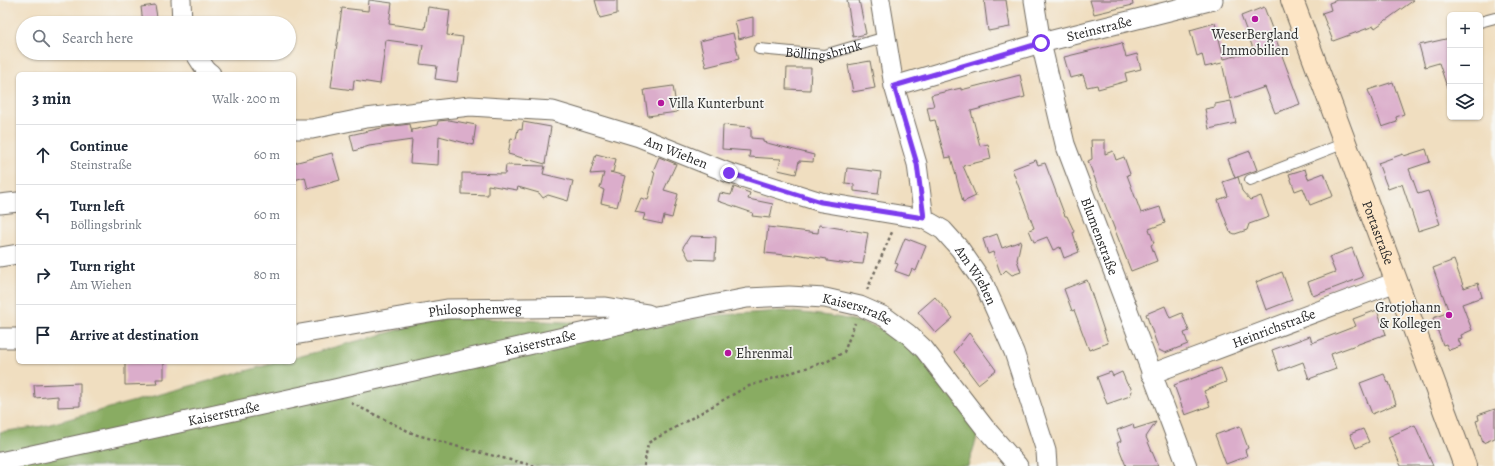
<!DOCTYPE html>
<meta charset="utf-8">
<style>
body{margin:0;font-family:Alegreya,serif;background:#f6f6f7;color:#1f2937}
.controls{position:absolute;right:12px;top:12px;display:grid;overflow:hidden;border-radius:6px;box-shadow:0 1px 3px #0004}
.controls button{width:36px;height:36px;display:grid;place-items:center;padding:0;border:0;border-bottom:1px solid #e0e1e3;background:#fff;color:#1f2937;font:20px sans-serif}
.stop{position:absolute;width:12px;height:12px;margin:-9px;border:3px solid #7c3aed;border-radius:50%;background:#fff}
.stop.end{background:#7c3aed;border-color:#fff;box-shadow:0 1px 4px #0008}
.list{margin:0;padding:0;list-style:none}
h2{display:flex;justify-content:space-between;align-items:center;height:52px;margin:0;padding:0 16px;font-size:17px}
h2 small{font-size:13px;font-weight:400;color:#747a83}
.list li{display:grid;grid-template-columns:26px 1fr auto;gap:12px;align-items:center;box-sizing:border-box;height:60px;padding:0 16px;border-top:1px solid #e0e1e3}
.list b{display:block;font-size:15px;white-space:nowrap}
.list p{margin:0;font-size:13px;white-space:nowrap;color:#747a83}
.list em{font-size:13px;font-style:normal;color:#747a83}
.icon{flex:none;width:22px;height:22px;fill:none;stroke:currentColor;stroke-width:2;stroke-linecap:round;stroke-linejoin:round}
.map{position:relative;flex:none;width:1495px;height:466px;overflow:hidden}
.search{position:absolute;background:#fff;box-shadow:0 1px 3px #0004;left:16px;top:16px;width:280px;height:44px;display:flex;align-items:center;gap:10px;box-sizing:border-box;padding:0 14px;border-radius:22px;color:#747a83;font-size:15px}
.panel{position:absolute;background:#fff;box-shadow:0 1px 3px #0004;left:16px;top:72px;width:280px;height:292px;border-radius:6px}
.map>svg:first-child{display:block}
</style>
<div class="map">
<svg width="1495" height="466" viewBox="0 0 1495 466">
<rect width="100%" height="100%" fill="#f6f6f2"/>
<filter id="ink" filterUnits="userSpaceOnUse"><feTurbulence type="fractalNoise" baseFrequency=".025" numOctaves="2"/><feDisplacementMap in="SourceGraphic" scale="8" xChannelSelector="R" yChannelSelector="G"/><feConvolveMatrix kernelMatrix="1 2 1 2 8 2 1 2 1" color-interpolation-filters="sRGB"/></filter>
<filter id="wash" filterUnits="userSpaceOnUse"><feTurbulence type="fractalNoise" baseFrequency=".012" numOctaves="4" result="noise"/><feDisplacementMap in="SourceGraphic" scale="16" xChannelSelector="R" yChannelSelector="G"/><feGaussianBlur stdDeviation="0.9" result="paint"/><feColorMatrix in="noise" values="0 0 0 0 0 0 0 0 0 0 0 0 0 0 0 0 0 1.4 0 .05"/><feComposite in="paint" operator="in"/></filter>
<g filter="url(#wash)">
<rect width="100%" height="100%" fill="#f0dec0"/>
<path fill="#89ac62" stroke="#5a6c46" d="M781 311C820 315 869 317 902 340 915 349 925 364 935 376 950 394 964 413 979 431L968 466H0V432L43 426 279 362H294V358L447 317 658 326 709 316Z"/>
<g id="blocks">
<path fill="#dbadcb" d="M369 0 392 3 389 24 425 29 428 7 450 10 447 35 463 37 457 82 435 79 437 66 420 64 423 45 386 40 380 84 354 80 353 90 331 87 342 8 368 11Z
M595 0H617V14L600 18Z
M847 0H859L866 34 853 37Z
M984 0H1006L1010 27 988 31Z
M1090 0H1132L1133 5 1094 14Z
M1337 0H1414L1375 28 1374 26 1333 41 1322 13 1331 10 1329 3Z
M155 5 158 23H143L141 7Z
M1264 7 1300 104 1275 113 1265 87 1230 99 1222 63 1205 67 1202 54 1197 56 1190 30 1215 23 1224 59 1254 51 1241 16Z
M753 17V35L739 39 735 21Z
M733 33 739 59 706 67 700 41Z
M1450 38V90H1448L1439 63 1425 67 1419 45Z
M1122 43 1126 57 1137 54 1141 69 1125 73 1127 81 1098 89 1097 85 1087 87 1083 75 1070 78 1064 57Z
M870 61 875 88 853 92 848 65Z
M787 68H811L810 90 786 89Z
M1020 75 1025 97 971 111 980 146 988 144 991 159 963 166 976 196 963 202 951 157 945 158 935 120 930 121 927 107 934 106 931 95 961 88V90Z
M1393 82 1404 114 1396 117 1397 122 1382 127 1368 90Z
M673 86 677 112 648 116 644 90Z
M1231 101 1236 123 1209 129 1205 109 1215 107V104Z
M449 120 476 125 473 145 439 136 438 165 410 163 412 140 369 146 354 151 350 135 386 127 410 124 412 133V130L437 125 438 121Z
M523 122 551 127 545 164 508 154 511 138 516 139 518 129 522 130Z
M723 125 751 127V138L763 139V142L814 155 813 162 799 161 796 174 778 170 781 159 749 157 750 151 722 149Z
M1091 140H1105V154L1113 151 1116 160 1124 157 1130 174 1127 175 1141 213 1160 207 1165 223 1149 229 1154 243 1151 245 1157 261 1131 271 1088 161 1092 159Z
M1426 149 1430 162 1409 169 1418 194 1428 191 1440 224 1418 231 1402 184 1388 189 1378 163 1403 154 1404 156Z
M1250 151 1257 170 1235 178 1228 159Z
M332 153 340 180 308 189 305 177 294 180V163Z
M596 154 616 159 613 172H610L625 176 617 207 601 203 604 190 600 188 604 173 590 174Z
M659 157 676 164 664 190 678 194 672 218 664 216 662 224 643 220 645 214 635 212 641 198 648 200 655 172 653 171Z
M1036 160 1038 165 1045 163 1065 216H1067L1074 231 1073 233 1079 252 1064 258 1060 247 1053 250 1047 237 1034 242 1029 230 1034 228 1012 169Z
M506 165 545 166 543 174 573 181 568 201 548 195 543 198 539 193 518 187 517 190 488 185V195L462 194V173L505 174Z
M847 168 881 172 878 194 854 191V184L845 183Z
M1305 169 1308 179 1324 173 1333 196 1310 205 1303 188 1295 191 1289 174Z
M1238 177 1242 191 1250 200 1261 196 1269 217 1249 224 1247 230 1235 234 1230 232 1218 200 1228 196 1223 182Z
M734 187 750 193 748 199 773 204 770 218 752 216 753 213 718 201 720 193 731 195Z
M819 225 868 233 863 264 850 263 849 264 827 261V259L795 254V256L765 253 768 227 818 233Z
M997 234 1002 248 1021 241 1017 260 1021 272 1012 275 1006 270 1001 275 993 252 988 254 983 239Z
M690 236 716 237 715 260 689 259 683 247Z
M905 238 926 246 916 271 912 269 909 276 895 271 898 264 895 263Z
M1352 248 1363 277 1313 296 1308 282 1335 272 1329 257Z
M1454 260 1464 288 1478 283 1482 297 1462 304 1472 330 1461 335 1462 338 1458 339 1461 346 1449 350 1446 344 1443 345 1433 318 1449 312 1433 268Z
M1282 272 1292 300 1266 310 1256 282Z
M1087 280 1108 343 1089 350 1074 310 1072 311 1064 289Z
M935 297 953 318 936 333 918 312Z
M1165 306 1170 318 1182 313 1189 331 1184 333 1188 344 1165 353 1159 350 1146 314Z
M1377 310 1386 334 1331 354 1336 369 1309 379 1303 362 1279 371 1272 350 1310 336 1312 343 1356 326 1353 319Z
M969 333 996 370 978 384 954 352Z
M164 362V379H156L157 384 125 385V363Z
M1221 368 1226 382 1204 391 1210 406 1185 415 1174 385Z
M1111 372 1113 376 1122 372 1127 384 1130 386 1132 391 1130 396 1107 404 1097 377Z
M1384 374 1388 383 1389 382 1396 404 1372 414 1360 383Z
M80 383V406L58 407V396L35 398 34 385Z
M1495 409V438L1483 443 1476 421 1479 420 1478 415Z
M1156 422 1146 437 1158 466H1126L1117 443 1121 441 1117 430 1133 424 1134 429Z
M1415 425 1433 466H1401L1388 437Z
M1240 426 1248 448 1245 450 1247 456 1226 464 1215 435Z
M1363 429 1369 442 1356 448 1350 434Z"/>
</g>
</g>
<g filter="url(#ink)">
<use href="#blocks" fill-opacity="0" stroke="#706a5f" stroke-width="1"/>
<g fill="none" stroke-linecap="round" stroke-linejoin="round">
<defs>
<g id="service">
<path d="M1480 22 1495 18"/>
<path id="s1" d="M759 49 824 55 886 37"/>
<path d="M1250 180 1345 143"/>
</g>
<g id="minor">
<path d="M181 0 182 23"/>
<path d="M880 0 894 86 917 164 924 219"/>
<path id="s2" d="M1034 0 1041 43 1065 144 1187 466"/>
<path d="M195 53 206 70 211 74"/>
<path id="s3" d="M894 86 1041 43 1213 0"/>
<path id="s4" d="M294 129H312L366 118 470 106 553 111 639 137 729 173 821 202 924 219 943 230 960 249 984 284 1014 352 1046 451 1047 466"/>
<path d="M0 204 18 202"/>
<path d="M0 257 18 254"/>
<path id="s5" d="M294 335 447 309 606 307 648 314"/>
<path d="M0 338H18"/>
<path id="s6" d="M1151 374 1396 282"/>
<path id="s7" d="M0 462 330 390 656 316 747 298 789 296 825 298 860 306 885 317 908 334 924 349 985 428 1018 466"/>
</g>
<g id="secondary">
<path id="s8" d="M1292 0 1465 466"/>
</g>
</defs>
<use href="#service" stroke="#706a5f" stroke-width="12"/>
<use href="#minor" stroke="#706a5f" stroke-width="21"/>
<use href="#secondary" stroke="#706a5f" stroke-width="24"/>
<path stroke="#706a5f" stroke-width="2.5" stroke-dasharray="3 3" stroke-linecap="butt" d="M867 290 892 232
M351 403 414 434 466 449 535 466
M644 466 648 443 746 387 828 361 844 352 855 323"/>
<use href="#service" stroke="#fff" stroke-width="10"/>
<use href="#minor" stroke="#fff" stroke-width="19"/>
<use href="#secondary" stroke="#fde5c5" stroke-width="22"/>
</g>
</g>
<g fill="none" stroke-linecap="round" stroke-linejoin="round" filter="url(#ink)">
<path stroke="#7c3aed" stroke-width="5" d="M729 173 821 202 924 218 917 164 894 86 1041 43"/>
</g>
<g fill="#b5179e" stroke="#f6f6f2" stroke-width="1.5">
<circle cx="1255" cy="19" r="4"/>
<circle cx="661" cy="103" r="4"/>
<circle cx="1449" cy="315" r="4"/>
<circle cx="728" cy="353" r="4"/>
</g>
<g text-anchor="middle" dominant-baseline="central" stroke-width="3.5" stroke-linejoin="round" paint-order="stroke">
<g font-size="14" fill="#2b2b2b" stroke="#f6f6f2">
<text stroke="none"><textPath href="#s3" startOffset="213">Steinstraße</textPath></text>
<text stroke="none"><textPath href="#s1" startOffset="65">Böllingsbrink</textPath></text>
<text stroke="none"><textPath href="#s4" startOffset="391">Am Wiehen</textPath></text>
<text stroke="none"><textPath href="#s8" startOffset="248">Portastraße</textPath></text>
<text stroke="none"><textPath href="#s2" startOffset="246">Blumenstraße</textPath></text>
<text stroke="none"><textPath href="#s4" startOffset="727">Am Wiehen</textPath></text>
<text stroke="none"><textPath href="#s5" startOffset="183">Philosophenweg</textPath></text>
<text stroke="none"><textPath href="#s7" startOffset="877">Kaiserstraße</textPath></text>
<text stroke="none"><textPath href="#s6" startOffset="131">Heinrichstraße</textPath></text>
<text stroke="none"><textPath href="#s7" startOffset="553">Kaiserstraße</textPath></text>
<text stroke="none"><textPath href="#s7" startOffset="229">Kaiserstraße</textPath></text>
</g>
<g font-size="14" fill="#2b2b2b" stroke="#f6f6f2" text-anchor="start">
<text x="1255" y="34" text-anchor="middle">WeserBergland<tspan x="1255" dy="16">Immobilien</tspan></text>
<text x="669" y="103">Villa Kunterbunt</text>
<text x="1441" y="307" text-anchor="end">Grotjohann<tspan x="1441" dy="16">&amp; Kollegen</tspan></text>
<text x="736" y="353">Ehrenmal</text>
</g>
</g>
</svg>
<div class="controls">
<button>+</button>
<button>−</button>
<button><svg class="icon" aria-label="layers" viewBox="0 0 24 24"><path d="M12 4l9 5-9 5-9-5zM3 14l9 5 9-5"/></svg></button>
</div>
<div class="stop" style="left:1041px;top:43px"></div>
<div class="stop end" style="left:729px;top:173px"></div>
<div class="search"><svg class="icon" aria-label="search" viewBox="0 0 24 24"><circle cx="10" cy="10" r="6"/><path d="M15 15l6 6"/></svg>Search here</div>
<section class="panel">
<h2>3 min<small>Walk · 200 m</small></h2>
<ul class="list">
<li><svg class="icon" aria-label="ahead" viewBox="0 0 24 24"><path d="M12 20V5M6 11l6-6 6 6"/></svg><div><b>Continue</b><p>Steinstraße</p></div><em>60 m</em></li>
<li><svg class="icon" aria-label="left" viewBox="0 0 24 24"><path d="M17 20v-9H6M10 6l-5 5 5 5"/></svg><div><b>Turn left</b><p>Böllingsbrink</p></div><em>60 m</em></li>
<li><svg class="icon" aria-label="right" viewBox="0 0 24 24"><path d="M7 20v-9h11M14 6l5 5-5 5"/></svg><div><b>Turn right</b><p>Am Wiehen</p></div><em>80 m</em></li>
<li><svg class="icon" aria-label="arrive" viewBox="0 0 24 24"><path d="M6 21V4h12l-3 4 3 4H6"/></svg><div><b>Arrive at destination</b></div></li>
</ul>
</section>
</div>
